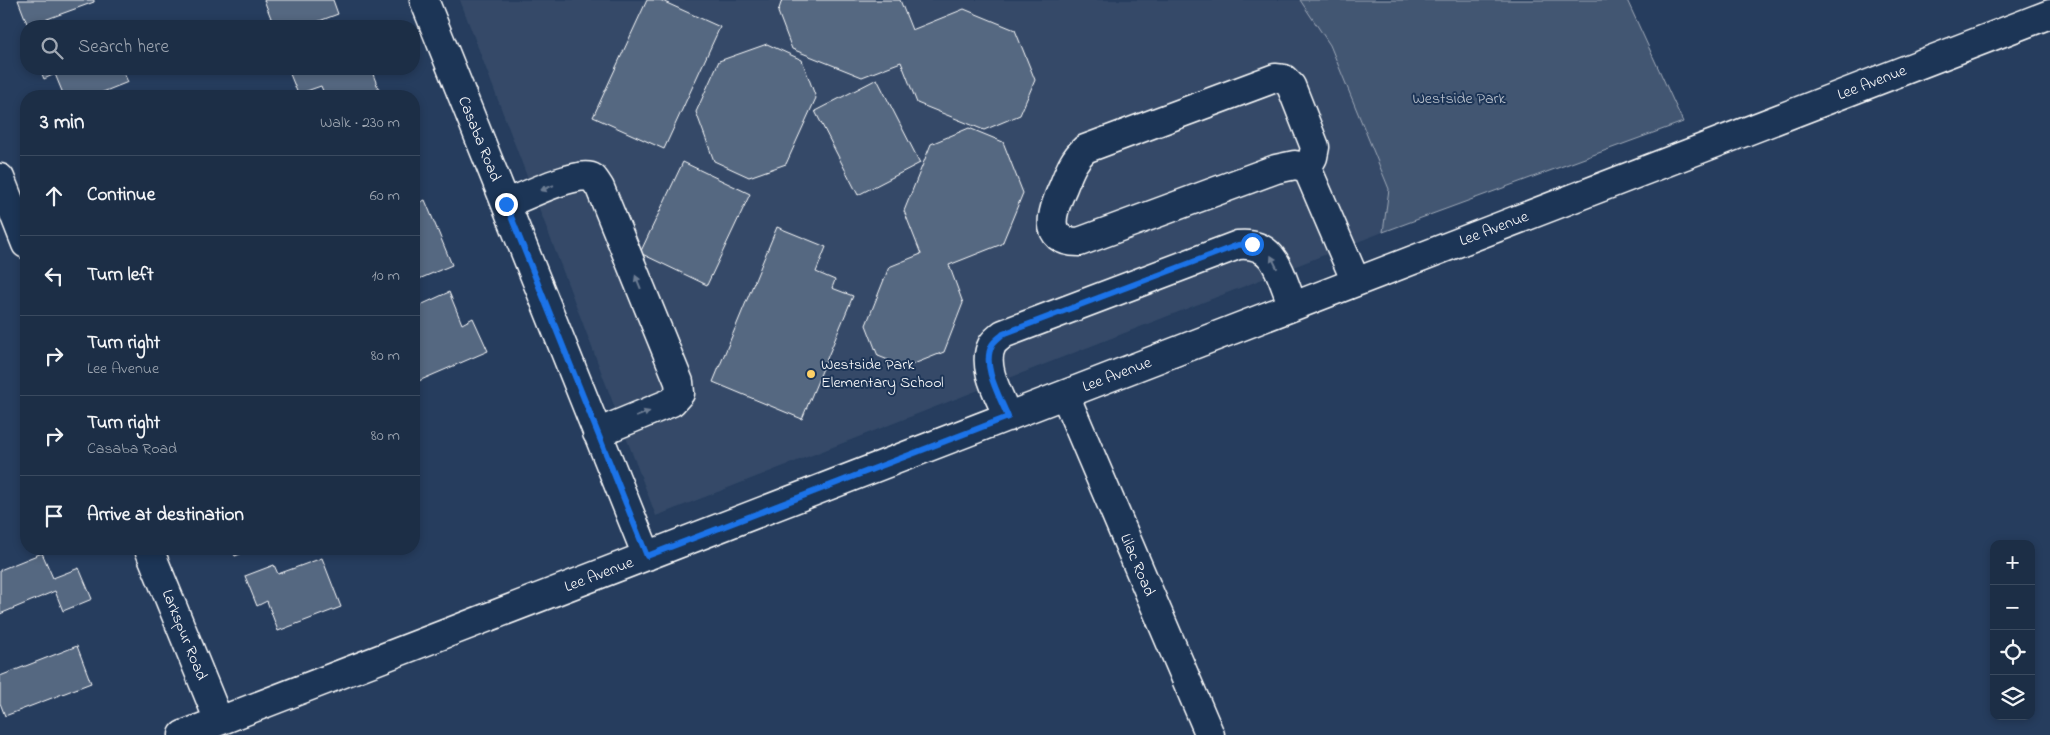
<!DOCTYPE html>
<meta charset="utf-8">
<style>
body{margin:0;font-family:"Indie Flower",sans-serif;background:#293a51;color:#f1f3f6}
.controls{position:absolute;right:15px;bottom:15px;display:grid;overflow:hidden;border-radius:10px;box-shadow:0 2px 8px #0003}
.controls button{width:45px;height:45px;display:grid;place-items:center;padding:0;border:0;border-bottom:1px solid #3a4a5f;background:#1c2e46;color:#f1f3f6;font:25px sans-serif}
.stop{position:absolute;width:15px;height:15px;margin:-11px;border:4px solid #1a73e8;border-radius:50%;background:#fff}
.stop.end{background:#1a73e8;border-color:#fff;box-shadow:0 1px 5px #0008}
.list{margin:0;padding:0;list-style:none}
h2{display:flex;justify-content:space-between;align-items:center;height:65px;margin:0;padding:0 20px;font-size:21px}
h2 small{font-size:16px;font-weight:400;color:#a0a8b3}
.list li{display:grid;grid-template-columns:32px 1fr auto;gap:15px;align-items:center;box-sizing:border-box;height:80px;padding:0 20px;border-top:1px solid #3a4a5f}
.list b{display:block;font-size:19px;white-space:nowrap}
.list p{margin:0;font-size:16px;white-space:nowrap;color:#a0a8b3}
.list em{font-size:16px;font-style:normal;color:#a0a8b3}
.icon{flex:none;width:28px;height:28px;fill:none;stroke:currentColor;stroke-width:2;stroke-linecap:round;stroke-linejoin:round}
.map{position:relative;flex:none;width:2050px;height:735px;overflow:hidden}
.search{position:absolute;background:#1c2e46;box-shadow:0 2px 8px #0003;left:20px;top:20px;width:400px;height:55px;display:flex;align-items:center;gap:12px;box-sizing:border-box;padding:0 18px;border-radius:20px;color:#a0a8b3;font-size:19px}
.panel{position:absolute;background:#1c2e46;box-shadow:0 2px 8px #0003;left:20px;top:90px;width:400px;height:465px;border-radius:20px}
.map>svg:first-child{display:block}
</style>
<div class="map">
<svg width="2050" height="735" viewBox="0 0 2050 735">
<rect width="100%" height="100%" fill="#263d5e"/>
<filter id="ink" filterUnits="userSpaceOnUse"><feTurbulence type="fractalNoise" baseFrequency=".02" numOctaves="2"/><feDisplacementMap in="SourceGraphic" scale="10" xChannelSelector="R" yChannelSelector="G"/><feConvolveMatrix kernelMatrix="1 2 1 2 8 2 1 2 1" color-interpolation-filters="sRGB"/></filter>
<g filter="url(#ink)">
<path fill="#344a68" d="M460 0H1300L1330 45 1389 189 1383 232 656 516Z"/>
<path fill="#425672" stroke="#a0aab8" d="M1300 0H1627L1683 122 1383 232 1389 189 1330 45Z"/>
<path fill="#556781" stroke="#fff" d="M18 0H94V2L28 26Z
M264 0H333L338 14 306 26H274Z
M647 0H660L720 27 664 149 593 117Z
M782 0H900L912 30 964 9 1015 30 1035 80 1020 115 984 130 917 103 901 62 862 77 792 49 778 12Z
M767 44 802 60 816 98 786 164 749 177 714 161 696 112 719 61Z
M40 69H122L128 82 93 96H64L55 74 44 79Z
M288 69H371L379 90 362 96H325L321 86 298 94Z
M877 79 920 163 858 195 815 111Z
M969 128 1003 142 1023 193 1002 244 949 265 963 303 944 352 906 367 878 356 866 325 889 267 921 254 904 211 931 144Z
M683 162 750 194 707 285 640 253Z
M414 170 419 184 414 186Z
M425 200 452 265 419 279 414 267V205Z
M777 227 826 247 816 272 835 280 832 288 853 296 802 419 713 382Z
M449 292 462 324 473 318 488 351 414 383V308Z
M232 549H253L235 556Z
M42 553 53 578 79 568 92 599 63 611 55 591 0 614V570Z
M322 558 341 607 278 631 267 601 257 606 245 576 274 565 278 574Z
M77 646 91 683 5 716 0 703V676Z"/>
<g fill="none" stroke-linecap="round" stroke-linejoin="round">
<defs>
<path id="minor" d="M424 0 647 556
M1275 78 1284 79 1291 86 1315 147 1313 157 1307 168 1295 165 1276 169 1079 242C1040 242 1053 209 1063 187 1069 172 1073 160 1085 149Z
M1307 168 1356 282
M0 178 26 244
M506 204C521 198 580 169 593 178 595 180 598 185 600 188L679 382 680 393 672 402 597 433
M1065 395 1210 735
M1008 417C1000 397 981 366 992 345 994 341 1000 337 1003 334L1238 245C1277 241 1280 276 1293 306
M149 549 219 721
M183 735 2050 14"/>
</defs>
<use href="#minor" stroke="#fff" stroke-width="31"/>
<use href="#minor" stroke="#1d3557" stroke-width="28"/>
</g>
<defs><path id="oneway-solid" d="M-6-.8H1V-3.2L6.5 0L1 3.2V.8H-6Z" transform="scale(1.25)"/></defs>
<g fill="#6c7c92">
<use href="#oneway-solid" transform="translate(547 188) rotate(158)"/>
<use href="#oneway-solid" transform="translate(1274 262) rotate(-116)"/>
<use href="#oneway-solid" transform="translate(638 282) rotate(-112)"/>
<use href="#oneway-solid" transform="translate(643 414) rotate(-22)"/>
</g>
</g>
<g fill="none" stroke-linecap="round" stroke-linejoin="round" filter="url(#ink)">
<path stroke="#1a73e8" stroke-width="6" d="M506 204 647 556 1008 417C1000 397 981 366 992 345 994 341 1000 337 1003 334L1238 245 1252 244"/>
</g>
<circle fill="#ffd166" stroke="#1d3557" stroke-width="2" cx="811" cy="374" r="5"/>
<g text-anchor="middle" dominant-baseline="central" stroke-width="4" stroke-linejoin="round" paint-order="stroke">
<g font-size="16" fill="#fff" stroke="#1d3557">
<text transform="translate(1872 83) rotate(-21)">Lee Avenue</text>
<text transform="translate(479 139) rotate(68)">Casaba Road</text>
<text transform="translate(1494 229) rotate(-21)">Lee Avenue</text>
<text transform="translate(1117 375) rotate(-21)">Lee Avenue</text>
<text transform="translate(1137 565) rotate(67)">Lilac Road</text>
<text transform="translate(599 575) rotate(-21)">Lee Avenue</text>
<text transform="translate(184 635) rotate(68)">Larkspur Road</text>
</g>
<g font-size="16" fill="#bdc4ce" stroke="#1d3557">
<text x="1459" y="99">Westside Park</text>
</g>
<g font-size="16" fill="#fff" stroke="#1d3557" text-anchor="start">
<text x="821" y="365">Westside Park<tspan x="821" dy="18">Elementary School</tspan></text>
</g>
</g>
</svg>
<div class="controls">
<button>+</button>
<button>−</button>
<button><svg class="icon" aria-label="locate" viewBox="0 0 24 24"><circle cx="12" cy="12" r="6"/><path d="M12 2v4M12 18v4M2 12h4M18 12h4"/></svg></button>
<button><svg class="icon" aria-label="layers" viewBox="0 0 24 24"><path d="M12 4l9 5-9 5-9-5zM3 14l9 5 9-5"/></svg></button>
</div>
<div class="stop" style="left:1252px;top:244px"></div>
<div class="stop end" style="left:506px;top:204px"></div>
<div class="search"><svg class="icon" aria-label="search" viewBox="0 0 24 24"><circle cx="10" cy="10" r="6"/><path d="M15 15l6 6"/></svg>Search here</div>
<section class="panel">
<h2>3 min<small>Walk · 230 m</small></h2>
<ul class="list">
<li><svg class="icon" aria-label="ahead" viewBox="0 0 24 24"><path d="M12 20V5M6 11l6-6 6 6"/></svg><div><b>Continue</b></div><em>60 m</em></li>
<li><svg class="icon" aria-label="left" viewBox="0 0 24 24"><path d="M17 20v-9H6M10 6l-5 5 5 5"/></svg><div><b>Turn left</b></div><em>10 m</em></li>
<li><svg class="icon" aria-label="right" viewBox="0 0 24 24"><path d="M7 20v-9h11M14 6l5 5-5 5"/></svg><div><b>Turn right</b><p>Lee Avenue</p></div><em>80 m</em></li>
<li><svg class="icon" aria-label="right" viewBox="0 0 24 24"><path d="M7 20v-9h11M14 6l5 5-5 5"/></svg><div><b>Turn right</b><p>Casaba Road</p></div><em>80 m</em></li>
<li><svg class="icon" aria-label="arrive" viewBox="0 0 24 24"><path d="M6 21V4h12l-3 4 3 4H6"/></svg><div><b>Arrive at destination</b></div></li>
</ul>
</section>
</div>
